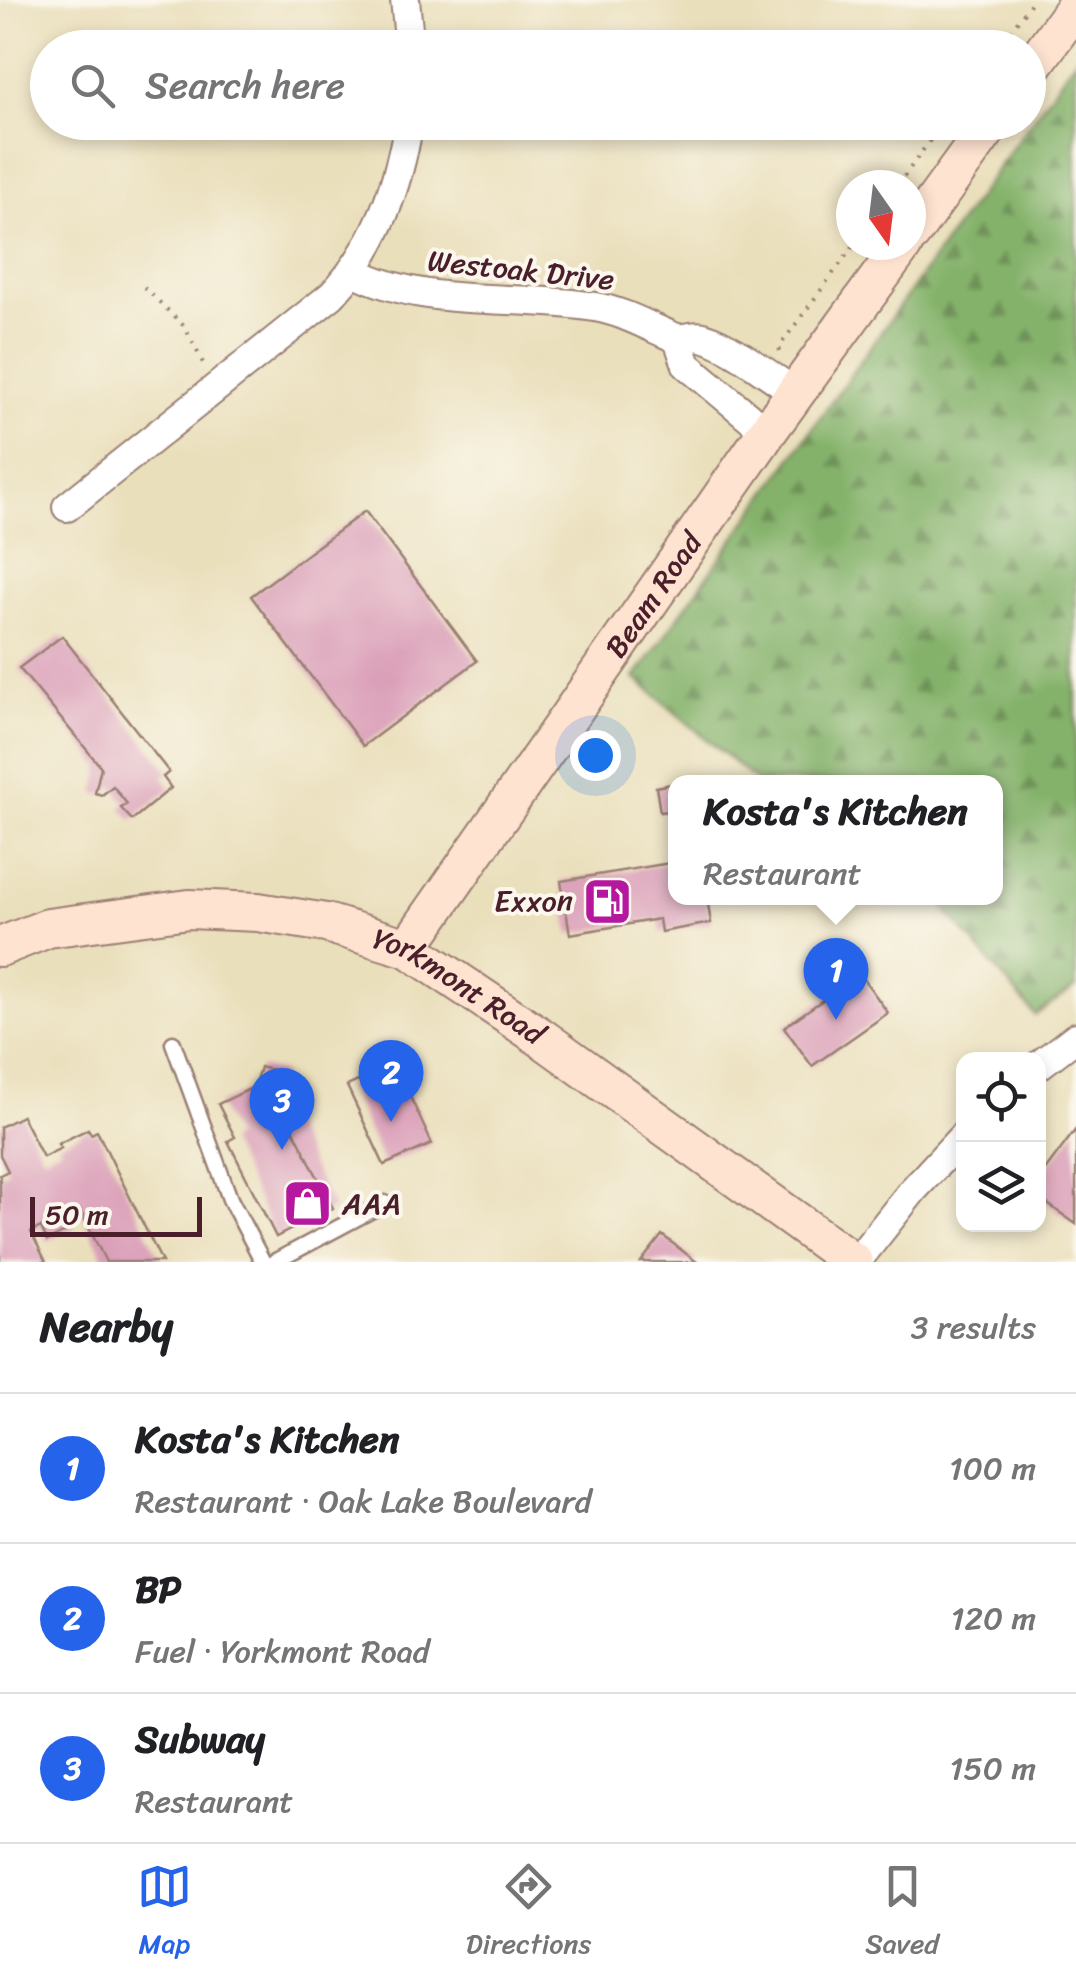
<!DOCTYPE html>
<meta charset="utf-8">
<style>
body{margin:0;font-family:Sriracha,sans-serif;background:#f6f6f6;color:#202124}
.controls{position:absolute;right:30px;bottom:30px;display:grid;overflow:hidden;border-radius:20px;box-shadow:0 5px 15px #0003}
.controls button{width:90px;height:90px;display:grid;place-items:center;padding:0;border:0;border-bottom:2px solid #e0e0e0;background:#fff;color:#202124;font:50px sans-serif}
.compass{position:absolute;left:836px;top:170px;width:90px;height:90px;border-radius:50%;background:#fff;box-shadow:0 5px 15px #0003;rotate:166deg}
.scale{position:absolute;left:30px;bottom:25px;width:172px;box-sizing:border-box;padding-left:10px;border:5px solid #4a1f2b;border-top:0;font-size:28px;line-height:35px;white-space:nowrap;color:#4a1f2b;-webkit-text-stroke:8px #fbf7ec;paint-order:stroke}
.you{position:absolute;left:595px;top:755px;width:35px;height:35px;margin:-25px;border:8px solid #fff;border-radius:50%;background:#1a73e8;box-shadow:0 0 0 15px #1a73e833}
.badge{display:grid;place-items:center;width:65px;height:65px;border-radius:50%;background:#2563eb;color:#fff;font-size:32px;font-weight:700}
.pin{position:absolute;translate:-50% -82px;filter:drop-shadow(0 2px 5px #0008)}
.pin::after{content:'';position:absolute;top:52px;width:35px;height:30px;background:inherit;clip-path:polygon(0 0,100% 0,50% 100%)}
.popup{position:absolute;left:668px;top:775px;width:335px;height:130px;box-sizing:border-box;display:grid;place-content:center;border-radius:20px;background:#fff;filter:drop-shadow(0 2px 8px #0005);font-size:32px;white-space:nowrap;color:#757577}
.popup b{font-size:38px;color:#202124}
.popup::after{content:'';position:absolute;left:50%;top:100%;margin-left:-20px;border:20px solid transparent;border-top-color:#fff}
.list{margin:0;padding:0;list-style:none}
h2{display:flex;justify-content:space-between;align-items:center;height:130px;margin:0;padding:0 40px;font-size:42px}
h2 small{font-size:32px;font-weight:400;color:#757577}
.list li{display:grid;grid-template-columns:65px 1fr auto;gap:30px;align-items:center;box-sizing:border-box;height:150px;padding:0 40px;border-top:2px solid #e0e0e0}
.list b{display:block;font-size:38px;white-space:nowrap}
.list p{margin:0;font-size:32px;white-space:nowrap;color:#757577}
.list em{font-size:32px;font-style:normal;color:#757577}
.icon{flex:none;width:55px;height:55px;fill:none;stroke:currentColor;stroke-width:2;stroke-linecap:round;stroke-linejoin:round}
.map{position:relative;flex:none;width:1076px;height:1262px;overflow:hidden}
.search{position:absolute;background:#fff;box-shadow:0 5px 15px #0003;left:30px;right:30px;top:30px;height:110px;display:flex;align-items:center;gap:25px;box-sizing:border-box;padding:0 35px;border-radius:55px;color:#757577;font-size:38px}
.sheet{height:580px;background:#fff}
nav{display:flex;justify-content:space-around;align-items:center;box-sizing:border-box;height:140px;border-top:2px solid #e0e0e0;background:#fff;font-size:28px;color:#757577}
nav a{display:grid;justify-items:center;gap:5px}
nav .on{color:#2563eb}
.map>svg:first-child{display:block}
</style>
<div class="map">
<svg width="1076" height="1262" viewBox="0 0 1076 1262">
<defs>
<pattern id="forest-firs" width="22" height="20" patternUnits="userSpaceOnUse" patternTransform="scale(2.5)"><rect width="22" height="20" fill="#84b26b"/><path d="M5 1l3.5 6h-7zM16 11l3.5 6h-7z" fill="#6e9058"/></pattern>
</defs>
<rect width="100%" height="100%" fill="#fbf7ec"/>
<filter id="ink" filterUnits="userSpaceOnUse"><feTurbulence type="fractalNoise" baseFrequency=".01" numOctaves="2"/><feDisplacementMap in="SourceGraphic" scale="20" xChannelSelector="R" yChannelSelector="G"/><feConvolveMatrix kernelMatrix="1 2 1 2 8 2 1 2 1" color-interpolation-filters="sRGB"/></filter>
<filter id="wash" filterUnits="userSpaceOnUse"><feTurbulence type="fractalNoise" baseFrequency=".0048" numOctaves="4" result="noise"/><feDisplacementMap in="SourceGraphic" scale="40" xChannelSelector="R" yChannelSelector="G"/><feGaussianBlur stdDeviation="2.25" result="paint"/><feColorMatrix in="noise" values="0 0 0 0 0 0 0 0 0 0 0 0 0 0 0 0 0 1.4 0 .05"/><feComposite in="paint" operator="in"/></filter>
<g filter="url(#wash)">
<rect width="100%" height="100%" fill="#eadfbb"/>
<path fill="url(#forest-firs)" stroke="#67684b" stroke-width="2.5" d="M1076 58V987L1035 1015 936 898H996V782H757L635 678Z"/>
<g id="blocks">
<path fill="#da9eb8" d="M365 511 477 661 363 746 251 596Z
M62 636 169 772 163 777 171 788 132 820 121 808 127 804 113 786 102 795 95 793 101 767 19 668Z
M676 783V810L660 812 656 787Z
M676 862V898H707L711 923 661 932 659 919 570 934 561 881Z
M860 974 888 1013 812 1066 784 1027Z
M395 1064 432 1144 384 1165 347 1086Z
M260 1067 283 1073 276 1095 333 1208 276 1237 228 1141 235 1137 218 1104 254 1087Z
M22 1116 43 1157 61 1148 58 1144 88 1129 91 1134 97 1131 162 1262H106L80 1210 70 1215 75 1227 47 1241 41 1227 31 1232 46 1262H0V1175L8 1171 0 1155V1127Z
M1076 1129V1224L1038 1197V1180Z
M662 1235 697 1262H641Z"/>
</g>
</g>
<g filter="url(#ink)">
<use href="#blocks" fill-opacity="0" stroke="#9a7f73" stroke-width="2.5"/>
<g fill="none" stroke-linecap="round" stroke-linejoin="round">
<defs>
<path id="lane" d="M173 1043 230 1199 263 1262
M274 1262 385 1203"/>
<path id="street" d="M405 0 410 48
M354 271C428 310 515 293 595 307 624 312 647 326 674 337 683 341 693 334 703 337 733 346 769 376 795 392
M678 340 687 365 767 432
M67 507 332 295C377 247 398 186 409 122
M1038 1066 1076 1037
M856 1262 913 1190 964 1135"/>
<g id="secondary">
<path d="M1028 72 1076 6"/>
<path d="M911 234 992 122"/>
<path id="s1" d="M0 947 48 928 189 909 258 912 326 923 408 948 539 1036 853 1262"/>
<path id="s2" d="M408 948 767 432 903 245"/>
</g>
</defs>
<use href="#lane" stroke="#9a7f73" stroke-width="19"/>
<use href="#street" stroke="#9a7f73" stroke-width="32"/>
<use href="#secondary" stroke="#9a7f73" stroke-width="42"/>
<path stroke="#9a7f73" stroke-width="4" stroke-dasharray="2.5 8" stroke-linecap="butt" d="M998 48 1033 0
M898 185 943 122
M144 287 185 327 203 363
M780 351 779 347 854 245"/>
<use href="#lane" stroke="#fff" stroke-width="14"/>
<use href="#street" stroke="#fff" stroke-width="28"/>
<use href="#secondary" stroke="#fee3d1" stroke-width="38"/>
</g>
</g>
<defs>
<symbol id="fuel-square" viewBox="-11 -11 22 22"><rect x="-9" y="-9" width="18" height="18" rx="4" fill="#b5179e" stroke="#fbf7ec"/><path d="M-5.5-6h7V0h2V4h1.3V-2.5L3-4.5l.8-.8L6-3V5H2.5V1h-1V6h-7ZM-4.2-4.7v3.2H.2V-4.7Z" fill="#fff"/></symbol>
<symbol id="shop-square" viewBox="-11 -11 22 22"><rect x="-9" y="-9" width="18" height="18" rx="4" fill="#b5179e" stroke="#fbf7ec"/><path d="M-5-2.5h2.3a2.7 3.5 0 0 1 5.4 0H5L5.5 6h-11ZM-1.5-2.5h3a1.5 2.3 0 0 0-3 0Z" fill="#fff"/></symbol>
</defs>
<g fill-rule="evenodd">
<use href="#fuel-square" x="580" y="874" width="55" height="55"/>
<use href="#shop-square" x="280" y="1176" width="55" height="55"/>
</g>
<g text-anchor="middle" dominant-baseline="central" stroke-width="8" stroke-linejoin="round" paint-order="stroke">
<g font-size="30" fill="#4a1f2b" stroke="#fbf7ec">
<text transform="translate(521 270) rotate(6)">Westoak Drive</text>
<text stroke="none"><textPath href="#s2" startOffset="430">Beam Road</textPath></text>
<text stroke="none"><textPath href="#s1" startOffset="480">Yorkmont Road</textPath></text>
</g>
<g font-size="30" fill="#4a1f2b" stroke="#fbf7ec" text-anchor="end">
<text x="573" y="901">Exxon</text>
<text x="342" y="1204" text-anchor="start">AAA</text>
</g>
</g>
</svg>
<div class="controls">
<button><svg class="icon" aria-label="locate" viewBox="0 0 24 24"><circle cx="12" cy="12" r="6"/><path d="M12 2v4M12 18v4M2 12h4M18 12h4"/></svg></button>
<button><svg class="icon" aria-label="layers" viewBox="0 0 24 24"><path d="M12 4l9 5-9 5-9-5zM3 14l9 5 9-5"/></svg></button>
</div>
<svg class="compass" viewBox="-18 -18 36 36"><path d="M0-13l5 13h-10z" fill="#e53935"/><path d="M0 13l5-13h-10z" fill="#757577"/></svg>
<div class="scale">50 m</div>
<div class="you"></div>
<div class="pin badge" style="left:836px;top:1020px">1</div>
<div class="popup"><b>Kosta's Kitchen</b>Restaurant</div>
<div class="pin badge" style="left:391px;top:1122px">2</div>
<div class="pin badge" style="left:282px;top:1150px">3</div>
<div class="search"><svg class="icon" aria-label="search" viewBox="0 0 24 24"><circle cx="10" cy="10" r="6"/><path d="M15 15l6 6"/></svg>Search here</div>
</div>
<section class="sheet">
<h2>Nearby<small>3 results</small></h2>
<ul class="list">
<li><span class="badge">1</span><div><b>Kosta's Kitchen</b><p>Restaurant · Oak Lake Boulevard</p></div><em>100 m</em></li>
<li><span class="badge">2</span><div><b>BP</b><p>Fuel · Yorkmont Road</p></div><em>120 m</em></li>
<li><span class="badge">3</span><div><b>Subway</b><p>Restaurant</p></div><em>150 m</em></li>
</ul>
</section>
<nav>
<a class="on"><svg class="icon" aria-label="map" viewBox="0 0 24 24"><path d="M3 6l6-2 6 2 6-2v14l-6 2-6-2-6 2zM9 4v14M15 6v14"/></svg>Map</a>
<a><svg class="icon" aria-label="directions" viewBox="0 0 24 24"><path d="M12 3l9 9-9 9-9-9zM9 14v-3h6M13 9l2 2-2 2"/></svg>Directions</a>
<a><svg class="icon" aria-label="saved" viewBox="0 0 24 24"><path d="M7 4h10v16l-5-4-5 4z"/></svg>Saved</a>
</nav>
